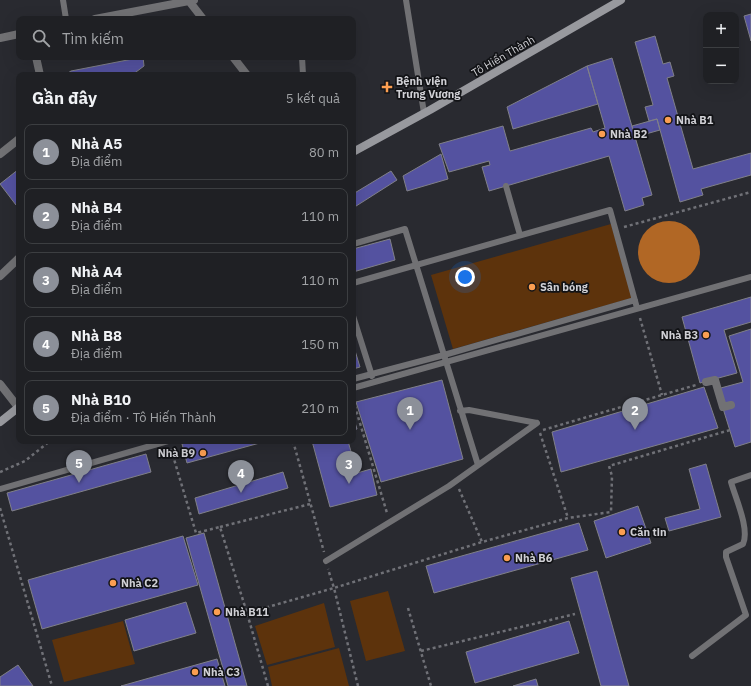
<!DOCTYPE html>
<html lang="vi">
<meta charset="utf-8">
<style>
body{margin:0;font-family:"IBM Plex Sans",sans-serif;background:#27282c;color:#f1f3f6}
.controls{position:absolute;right:12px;top:12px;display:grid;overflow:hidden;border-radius:8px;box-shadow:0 4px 16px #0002}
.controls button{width:36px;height:36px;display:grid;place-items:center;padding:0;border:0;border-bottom:1px solid #3c3e41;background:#1f2024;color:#f1f3f6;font:20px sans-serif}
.you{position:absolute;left:465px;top:277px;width:14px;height:14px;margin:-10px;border:3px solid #fff;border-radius:50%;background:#1a73e8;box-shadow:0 0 0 6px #1a73e833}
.badge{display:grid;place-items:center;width:26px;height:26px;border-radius:50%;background:#8c9099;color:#fff;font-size:13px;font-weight:700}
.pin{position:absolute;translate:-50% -33px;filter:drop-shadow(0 1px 2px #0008)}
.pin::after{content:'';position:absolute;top:21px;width:14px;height:12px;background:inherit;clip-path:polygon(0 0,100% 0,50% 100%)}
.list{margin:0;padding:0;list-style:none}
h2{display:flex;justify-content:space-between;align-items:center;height:52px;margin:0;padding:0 16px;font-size:17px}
h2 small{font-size:13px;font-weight:400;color:#a1a3a6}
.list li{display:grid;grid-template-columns:26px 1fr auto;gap:12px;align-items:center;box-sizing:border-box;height:56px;margin:0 8px 8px;padding:0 8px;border:1px solid #3c3e41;border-radius:8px}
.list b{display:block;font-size:15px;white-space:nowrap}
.list p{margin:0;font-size:13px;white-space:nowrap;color:#a1a3a6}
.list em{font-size:13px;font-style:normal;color:#a1a3a6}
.icon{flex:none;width:22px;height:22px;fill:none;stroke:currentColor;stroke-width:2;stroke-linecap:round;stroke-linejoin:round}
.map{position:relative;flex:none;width:751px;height:686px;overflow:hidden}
.search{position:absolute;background:#1f2024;box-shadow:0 4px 16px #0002;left:16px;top:16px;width:340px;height:44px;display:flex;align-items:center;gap:10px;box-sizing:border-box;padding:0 14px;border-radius:8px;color:#a1a3a6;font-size:15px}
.panel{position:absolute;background:#1f2024;box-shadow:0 4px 16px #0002;left:16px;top:72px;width:340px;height:372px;border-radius:8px}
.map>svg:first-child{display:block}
</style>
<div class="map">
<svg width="751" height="686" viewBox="0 0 751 686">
<rect width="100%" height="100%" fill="#292a30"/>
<path fill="#5d330c" d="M611 224 632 298 453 349 431 275Z
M388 591 405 651 366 661 350 601Z
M324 603 335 647 267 665 255 626Z
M123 621 135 664 64 682 52 640Z
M339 648 349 686H272L268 667Z"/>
<path fill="#b16725" d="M638 252a31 31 0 1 1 62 0a31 31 0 1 1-62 0Z"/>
<path fill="#5452a0" stroke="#808088" d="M751 14V41L744 16Z
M655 36 663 64 670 62 674 76 667 78 693 169 751 153V175L701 189 703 195 680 202 657 119 649 121 645 107 653 105 635 42Z
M143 57 144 66 132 75H65L71 71Z
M612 58 652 195 642 198 644 205 625 211 609 156 489 191 482 167 490 165 489 161 449 172 439 144 503 126 510 151 591 128 593 132 605 128 587 66Z
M587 66 598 104 513 129 507 107Z
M657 119 660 130 635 137 632 126Z
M441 154 448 179 407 191 403 176Z
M19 169V203L16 205 0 184Z
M391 171 397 180 353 208V194Z
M390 239 395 260 353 272V249Z
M751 297V322L724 330 737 373 700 383 682 317Z
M751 329V442L735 447 717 389 743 382 729 336Z
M353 344 360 367 353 369Z
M442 380 463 459 381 482 356 402Z
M704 387 718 428 561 472 552 432Z
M353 416 357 429 353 430Z
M192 441H267L187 463 182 444Z
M312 441H348L357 473 371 469 377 495 330 507Z
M146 454 151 472 12 511 7 493Z
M706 464 721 517 669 531 665 518 700 509 689 469Z
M283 472 288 488 199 514 195 498Z
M638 506 651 543 606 558 594 521Z
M579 523 588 550 434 593 426 566Z
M204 533 247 686H228L186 538Z
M183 536 198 585 42 629 28 580Z
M597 571 629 686H601L571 578Z
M186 602 196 633 134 651 125 620Z
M569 621 579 653 475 683 466 652Z
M217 659 225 686H121Z
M18 665 33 686H0V677Z
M536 679 538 686H513Z"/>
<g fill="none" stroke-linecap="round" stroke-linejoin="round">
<path stroke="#707177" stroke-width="2.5" stroke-dasharray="3 3" stroke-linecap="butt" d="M624 227 751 192
M640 318 662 395
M353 400 387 513
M543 430 696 385
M540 433 568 518
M293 441 324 552
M171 449 196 533 220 527 247 613
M0 472 25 461 50 441
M459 489 482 542
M0 508 52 686
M220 527 310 504
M408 608 431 686
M421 651 575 614
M268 686 247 613 334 588 328 569
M358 686 334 588 482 542 568 518 611 512 612 476 609 466 730 430"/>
<path stroke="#717174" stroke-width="6" d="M63 0 66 19
M406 0 424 113
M302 57 303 75
M506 186 520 235
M353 244 405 229 478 465
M353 283 610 210 637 308
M353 316 372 376
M353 379 444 355 635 300
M353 388 751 277
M460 411 469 410 537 423
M0 489 168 441
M326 561 449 486 537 423
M692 656 746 615 726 557V552L743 544C750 529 735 497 731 482L751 475"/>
<path stroke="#717174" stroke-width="8" d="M706 382 715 380 723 407 731 405"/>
<path stroke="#717174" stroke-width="8" d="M189 1 203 19
M95 19 194 0
M0 38 19 34
M36 57 40 75
M233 57 247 75
M0 154 19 139
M0 276 19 258
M0 384 18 407"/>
<path stroke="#98999e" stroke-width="8" d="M353 152 430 110 621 0
M0 422 19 407"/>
</g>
<g fill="#fb9e51" stroke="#121316" stroke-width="1.5">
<path d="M385 81h4v4h4v4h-4v4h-4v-4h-4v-4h4z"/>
<circle cx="668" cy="120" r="4"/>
<circle cx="602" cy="134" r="4"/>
<circle cx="532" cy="287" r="4"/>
<circle cx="706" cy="335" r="4"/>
<circle cx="203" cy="453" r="4"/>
<circle cx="622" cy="532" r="4"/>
<circle cx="507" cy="558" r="4"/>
<circle cx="113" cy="583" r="4"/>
<circle cx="217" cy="612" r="4"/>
<circle cx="195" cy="672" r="4"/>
</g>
<g text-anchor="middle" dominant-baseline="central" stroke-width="3.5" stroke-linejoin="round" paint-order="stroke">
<g font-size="11" fill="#d0d0d5" stroke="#121316">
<text transform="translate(503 56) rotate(-30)">Tô Hiến Thành</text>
</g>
<g font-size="11" font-weight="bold" fill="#d0d0d5" stroke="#121316" text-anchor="start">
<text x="396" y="81">Bệnh viện<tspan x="396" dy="13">Trưng Vương</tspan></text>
<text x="676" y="120">Nhà B1</text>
<text x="610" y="134">Nhà B2</text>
<text x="540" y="287">Sân bóng</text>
<text x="698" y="335" text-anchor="end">Nhà B3</text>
<text x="195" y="453" text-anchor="end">Nhà B9</text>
<text x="630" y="532">Căn tin</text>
<text x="515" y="558">Nhà B6</text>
<text x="121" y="583">Nhà C2</text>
<text x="225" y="612">Nhà B11</text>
<text x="203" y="672">Nhà C3</text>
</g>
</g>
</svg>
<div class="controls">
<button>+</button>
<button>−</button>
</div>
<div class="you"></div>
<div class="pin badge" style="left:410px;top:430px">1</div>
<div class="pin badge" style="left:635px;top:430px">2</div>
<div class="pin badge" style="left:349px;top:484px">3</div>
<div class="pin badge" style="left:241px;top:493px">4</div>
<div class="pin badge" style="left:79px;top:483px">5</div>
<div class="search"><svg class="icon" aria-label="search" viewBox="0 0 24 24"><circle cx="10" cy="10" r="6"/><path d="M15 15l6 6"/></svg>Tìm kiếm</div>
<section class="panel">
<h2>Gần đây<small>5 kết quả</small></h2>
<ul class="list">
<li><span class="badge">1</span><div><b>Nhà A5</b><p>Địa điểm</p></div><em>80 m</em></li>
<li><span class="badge">2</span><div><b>Nhà B4</b><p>Địa điểm</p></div><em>110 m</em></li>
<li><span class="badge">3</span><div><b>Nhà A4</b><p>Địa điểm</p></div><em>110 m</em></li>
<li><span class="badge">4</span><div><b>Nhà B8</b><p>Địa điểm</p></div><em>150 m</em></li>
<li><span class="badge">5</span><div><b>Nhà B10</b><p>Địa điểm · Tô Hiến Thành</p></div><em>210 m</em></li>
</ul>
</section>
</div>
